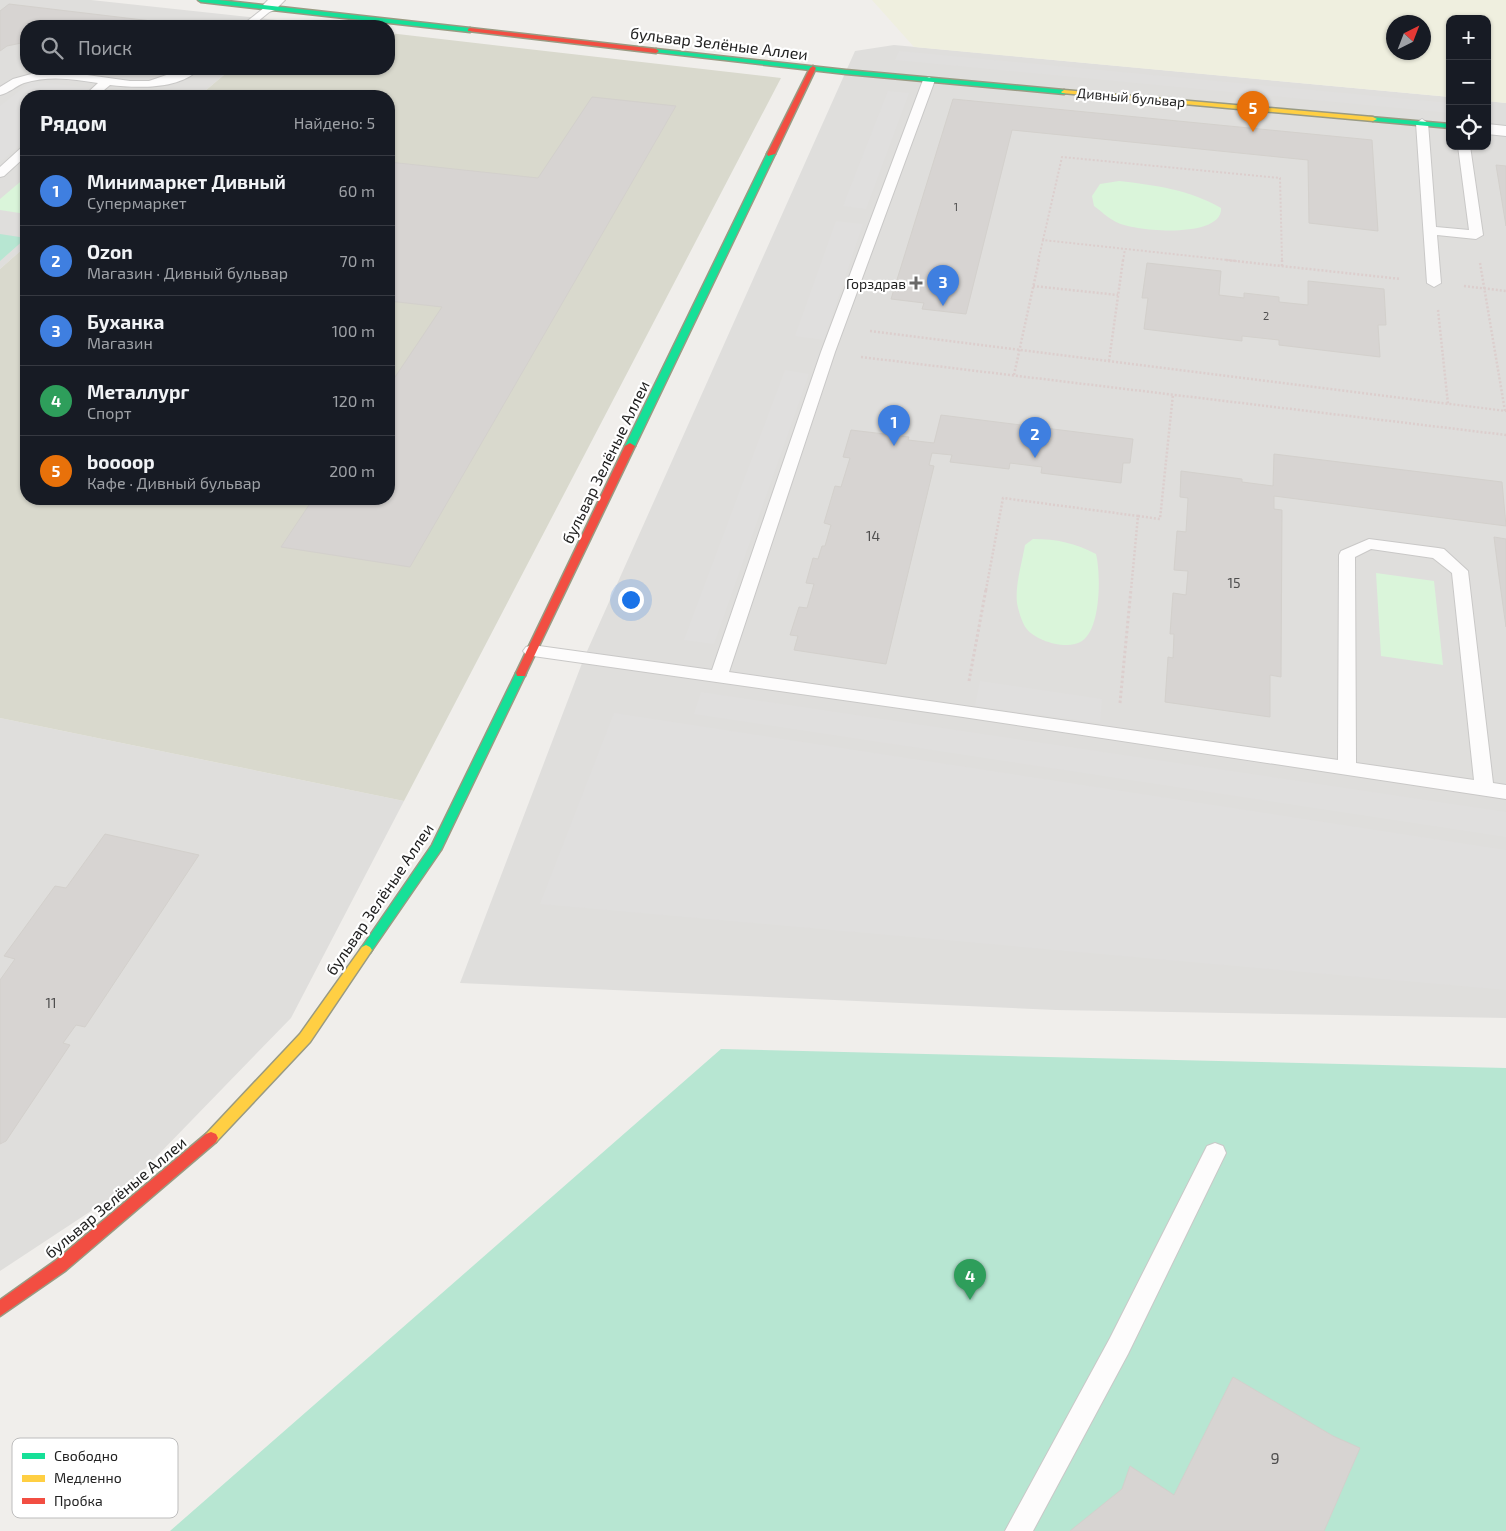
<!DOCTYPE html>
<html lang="ru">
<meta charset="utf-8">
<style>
body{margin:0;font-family:"Exo 2",sans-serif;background:#20242c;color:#f1f3f6}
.controls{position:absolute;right:15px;top:15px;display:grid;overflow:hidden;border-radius:10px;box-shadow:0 1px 4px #0004}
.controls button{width:45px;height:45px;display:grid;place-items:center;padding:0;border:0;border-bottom:1px solid #363941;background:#171b24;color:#f1f3f6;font:25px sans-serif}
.compass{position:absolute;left:1386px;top:15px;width:45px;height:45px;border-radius:50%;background:#171b24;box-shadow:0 1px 4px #0004;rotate:42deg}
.you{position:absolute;left:630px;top:599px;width:18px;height:18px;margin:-12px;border:4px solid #fff;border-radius:50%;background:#1a73e8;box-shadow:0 0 0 8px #1a73e833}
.badge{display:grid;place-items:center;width:32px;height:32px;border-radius:50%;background:#1a73e8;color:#fff;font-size:16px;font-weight:700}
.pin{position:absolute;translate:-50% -41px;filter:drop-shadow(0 1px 2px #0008)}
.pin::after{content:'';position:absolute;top:26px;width:18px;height:15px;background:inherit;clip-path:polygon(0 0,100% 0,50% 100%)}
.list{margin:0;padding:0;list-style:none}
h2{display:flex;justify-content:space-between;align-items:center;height:65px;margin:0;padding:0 20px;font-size:21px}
h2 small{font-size:16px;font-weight:400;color:#9ea1a6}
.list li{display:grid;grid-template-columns:32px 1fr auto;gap:15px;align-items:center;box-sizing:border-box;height:70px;padding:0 20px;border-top:1px solid #363941}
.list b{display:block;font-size:19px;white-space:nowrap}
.list p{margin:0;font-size:16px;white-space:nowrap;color:#9ea1a6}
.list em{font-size:16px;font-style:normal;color:#9ea1a6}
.icon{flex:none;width:28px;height:28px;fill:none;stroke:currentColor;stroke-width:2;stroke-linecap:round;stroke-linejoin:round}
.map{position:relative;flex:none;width:1506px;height:1531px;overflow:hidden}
.search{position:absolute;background:#171b24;box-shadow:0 1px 4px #0004;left:20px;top:20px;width:375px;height:55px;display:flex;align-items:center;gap:12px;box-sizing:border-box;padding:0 18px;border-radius:20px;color:#9ea1a6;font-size:19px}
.panel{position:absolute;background:#171b24;box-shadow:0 1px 4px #0004;left:20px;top:90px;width:375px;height:415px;border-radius:20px}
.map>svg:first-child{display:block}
</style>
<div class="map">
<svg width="1506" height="1531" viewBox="0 0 1506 1531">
<rect width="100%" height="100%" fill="#f0eeeb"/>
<path fill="#dfdedc" d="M0 0H91L286 21 280 26H26V69H231L199 96H26V246L0 269Z
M894 45 1450 97V146H1487V101L1506 103V1018L1056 1010 460 983 584 658 855 51Z
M0 718 404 801 291 1018 126 1188 0 1271Z"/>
<path fill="#d9d9cd" d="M389 33 781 78 404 801 0 718V269L26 246V499H389V96H199L231 69H389Z"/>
<path fill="#efefdf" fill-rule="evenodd" d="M872 0H1506V103L1487 101V19H1450V97L914 47ZM1394 22H1424V52H1394Z"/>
<path fill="#daf5da" d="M26 177V214L0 210V199Z
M1119 181C1155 185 1190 190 1221 208 1223 239 1135 232 1116 222 1108 218 1101 211 1094 206L1092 196 1100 184Z
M1033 539C1057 539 1075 543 1096 554 1101 574 1101 629 1082 641 1068 651 1035 641 1026 628 1022 623 1018 609 1017 603 1015 585 1022 563 1025 545Z
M1376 573 1434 581 1443 665 1381 656Z"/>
<path fill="#b7e6d2" d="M0 234 26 238 0 261Z
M721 1049 1506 1068V1531H170Z"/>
<path fill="#e0dfde" d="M899 51 1450 103V113L895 60Z
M32 81 89 88 79 96H26V140L0 162V106Z
M888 91 909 93 866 209 843 206Z
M836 221 863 224 824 340 795 336Z
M785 370 809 374 714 644 684 640Z
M980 681 1102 699 1100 723 975 706Z
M701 692 1506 812V837L694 714Z
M614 713 1506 850V990L540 904Z"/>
<path fill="#d7d4d2" stroke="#d3d0cc" d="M9 4 160 22 192 26H26V42L7 46 0 51V11Z
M592 97 676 106 410 567 281 547 313 499H389V386L442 307 389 301V162L538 178Z
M953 99 1372 140 1378 231 1309 223 1308 160 1012 130 966 314 922 309 924 303 891 299Z
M1496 165 1506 166V226Z
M1147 263 1221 271 1219 295 1244 298V293L1279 297V302L1308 305V281L1384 289 1386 325H1378L1380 357 1279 345V340L1242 336V341L1144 329 1148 298H1142Z
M941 415 1133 439 1130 463H1123L1121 483 1041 473 1042 467 1010 463 1009 469 950 462 952 455 932 453 929 465 934 466 886 664 794 650 798 636 790 635 799 607 807 608 814 584 806 583 813 558 818 559 822 546H825L831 525 824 523 835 486 841 487 850 458 843 457 851 430 909 437 908 440 934 443Z
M1274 454 1502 482 1506 526 1274 496V509L1282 510 1281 677 1270 675V717L1165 702 1168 657 1173 658 1174 634H1170L1173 593 1186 595 1188 571 1174 570 1177 531 1186 532 1188 498 1180 497 1181 471 1242 479V482L1273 486Z
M1494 537 1506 539V627L1499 577Z
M105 834 199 855 85 1027 76 1025 63 1043 70 1045 6 1141 0 1144V980L15 959 4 956 55 886 66 888Z
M1233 1377 1333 1436 1360 1448 1324 1531H1070L1122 1489 1130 1466 1174 1495Z"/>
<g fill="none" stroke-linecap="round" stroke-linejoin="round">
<defs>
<path id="lane" d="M269 4 274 7 273 9 252 26H241Z
M184 69H199C179 90 136 88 110 85L97 96H84L98 83C74 79 49 75 24 83 16 86 9 93 0 95V87L13 79 35 73H73L130 81H149Z
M929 77 935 80 835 352 729 672 1338 760 1339 555 1341 551 1369 539 1438 548 1444 549 1468 571 1493 783 1506 785V799L963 717 526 655 523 651 526 647 532 645 712 670 821 352 923 80ZM1371 549 1433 558 1452 573 1474 780 1356 763 1355 557Z
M1422 119 1428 123 1436 227 1469 230 1458 146H1470L1483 235 1476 239 1437 235 1441 283 1434 287 1427 283 1416 123Z
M26 146V156L4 176 0 177V167L22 147Z
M1215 1143 1223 1146 1226 1153 1128 1354 1033 1531H1005L1110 1338 1207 1146Z"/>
<path id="street" d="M268 0H285L275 10 269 12 261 7Z
M1487 124 1506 126V136L1487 134Z"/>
<path id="fast" d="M198 0H218L470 28 473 30 470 32 201 2Z
M656 49 846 70 1064 90 1067 92 1064 94 846 74 654 52V50Z
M1370 117 1450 124V128L1373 121 1369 119Z
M768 152 775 154 635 446 630 449 627 448 625 446Z
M521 669 526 673 441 850 370 953 366 955 362 953 360 950 362 947 432 845 516 673Z"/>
<path id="slow" d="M1064 90 1373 117 1377 119 1373 121 1062 93 1061 92Z
M366 945 370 947 372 950 370 953 310 1042 216 1142 211 1144 206 1142 204 1138 206 1134 300 1034 362 947Z"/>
<path id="jam" d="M470 28 656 49 659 51 656 53 468 31V29Z
M813 66 816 68 775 154 768 156 767 154 810 68Z
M630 443 635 446 526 673 525 676H517L516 673 625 446Z
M211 1132 216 1134 218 1138 216 1142 65 1271 0 1316V1300L55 1261 206 1134Z"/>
</defs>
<use href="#lane" stroke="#c9c8c7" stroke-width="2"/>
<use href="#street" stroke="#c9c8c7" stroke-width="2"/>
<use href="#fast" stroke="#999a82" stroke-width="3"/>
<use href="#slow" stroke="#999a82" stroke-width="3"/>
<use href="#jam" stroke="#999a82" stroke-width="3"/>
<path stroke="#dccecd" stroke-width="2" stroke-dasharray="2 2" stroke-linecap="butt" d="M1043 240 1062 157 1280 178 1282 261
M1038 261 1043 240 1237 261
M1123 261 1125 249"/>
<path stroke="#dccecd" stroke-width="2.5" stroke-dasharray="2 2" stroke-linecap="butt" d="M1226 260 1401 279
M1282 260V266
M1480 263 1505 411
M1033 286 1118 295
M1464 286 1506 291
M1438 310 1448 404
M870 331 1506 411
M861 357 1506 435
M1109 361 1123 260
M1014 375 1039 260
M1138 516 1160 519 1173 394
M986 590 1003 498 1138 516 1131 590"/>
<path stroke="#dccecd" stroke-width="3" stroke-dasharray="2.5 2.5" stroke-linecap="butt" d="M969 681 986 589
M1120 703 1131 589"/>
<use href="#lane" fill="#fdfcfc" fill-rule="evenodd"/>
<use href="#street" fill="#fdfcfc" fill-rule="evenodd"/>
<use href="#fast" fill="#16e098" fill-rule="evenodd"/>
<use href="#slow" fill="#ffcf43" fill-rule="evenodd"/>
<use href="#jam" fill="#f24e42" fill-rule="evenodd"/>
</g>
<path fill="#6a6968" stroke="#fff" stroke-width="2" d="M913.5 275.5h5v5h5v5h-5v5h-5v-5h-5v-5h5z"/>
<g text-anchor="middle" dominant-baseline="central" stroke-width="4.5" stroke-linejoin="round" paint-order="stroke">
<g font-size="11" fill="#4f4e4e">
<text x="956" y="206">1</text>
<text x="1266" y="315">2</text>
</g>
<g font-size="14" fill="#222" stroke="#fff">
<text transform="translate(1131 97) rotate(5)">Дивный бульвар</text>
</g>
<g font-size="14" fill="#222" stroke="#fff" text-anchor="end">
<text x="906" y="283">Горздрав</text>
</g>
<g font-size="14" fill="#4f4e4e">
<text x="873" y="535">14</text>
<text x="1234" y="582">15</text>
<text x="51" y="1002">11</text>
</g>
<g font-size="16" fill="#222" stroke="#fff">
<text transform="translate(719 43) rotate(7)">бульвар Зелёные Аллеи</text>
<text transform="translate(605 462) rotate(-64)">бульвар Зелёные Аллеи</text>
<text transform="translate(379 899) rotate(-56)">бульвар Зелёные Аллеи</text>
<text transform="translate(115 1197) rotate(-40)">бульвар Зелёные Аллеи</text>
</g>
<g font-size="16" fill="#4f4e4e">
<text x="1275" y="1457">9</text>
</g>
</g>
<rect x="12" y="1438" width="166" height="80" rx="8" fill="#fff" stroke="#bdbdbd" stroke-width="1"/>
<rect x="22" y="1453" width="23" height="6" fill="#16e098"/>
<rect x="22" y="1475" width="23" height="7" fill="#ffcf43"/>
<rect x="22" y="1498" width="23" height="6" fill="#f24e42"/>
<g font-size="14" fill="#222">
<text x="54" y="1461">Свободно</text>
<text x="54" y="1483">Медленно</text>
<text x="54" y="1506">Пробка</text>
</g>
</svg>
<div class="controls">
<button>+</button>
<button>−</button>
<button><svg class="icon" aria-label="locate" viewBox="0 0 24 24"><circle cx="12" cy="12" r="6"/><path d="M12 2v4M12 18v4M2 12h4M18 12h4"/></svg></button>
</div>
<svg class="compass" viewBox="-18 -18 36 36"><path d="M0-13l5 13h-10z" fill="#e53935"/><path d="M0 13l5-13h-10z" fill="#9ea1a6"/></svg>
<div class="you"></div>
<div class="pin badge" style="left:894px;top:446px;background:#3f7fe0">1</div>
<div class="pin badge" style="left:1035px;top:458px;background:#3f7fe0">2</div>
<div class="pin badge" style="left:943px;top:306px;background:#3f7fe0">3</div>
<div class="pin badge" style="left:970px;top:1300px;background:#2e9e5b">4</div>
<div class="pin badge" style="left:1253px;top:132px;background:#e8710a">5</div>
<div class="search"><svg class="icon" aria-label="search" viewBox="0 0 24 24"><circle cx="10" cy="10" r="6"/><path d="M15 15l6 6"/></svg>Поиск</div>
<section class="panel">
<h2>Рядом<small>Найдено: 5</small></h2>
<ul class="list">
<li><span class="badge" style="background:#3f7fe0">1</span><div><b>Минимаркет Дивный</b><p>Супермаркет</p></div><em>60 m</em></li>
<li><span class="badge" style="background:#3f7fe0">2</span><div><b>Ozon</b><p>Магазин · Дивный бульвар</p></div><em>70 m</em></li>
<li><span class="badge" style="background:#3f7fe0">3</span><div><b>Буханка</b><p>Магазин</p></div><em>100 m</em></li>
<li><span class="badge" style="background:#2e9e5b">4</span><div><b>Металлург</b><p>Спорт</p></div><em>120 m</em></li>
<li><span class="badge" style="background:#e8710a">5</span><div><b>boooop</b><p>Кафе · Дивный бульвар</p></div><em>200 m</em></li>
</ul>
</section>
</div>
